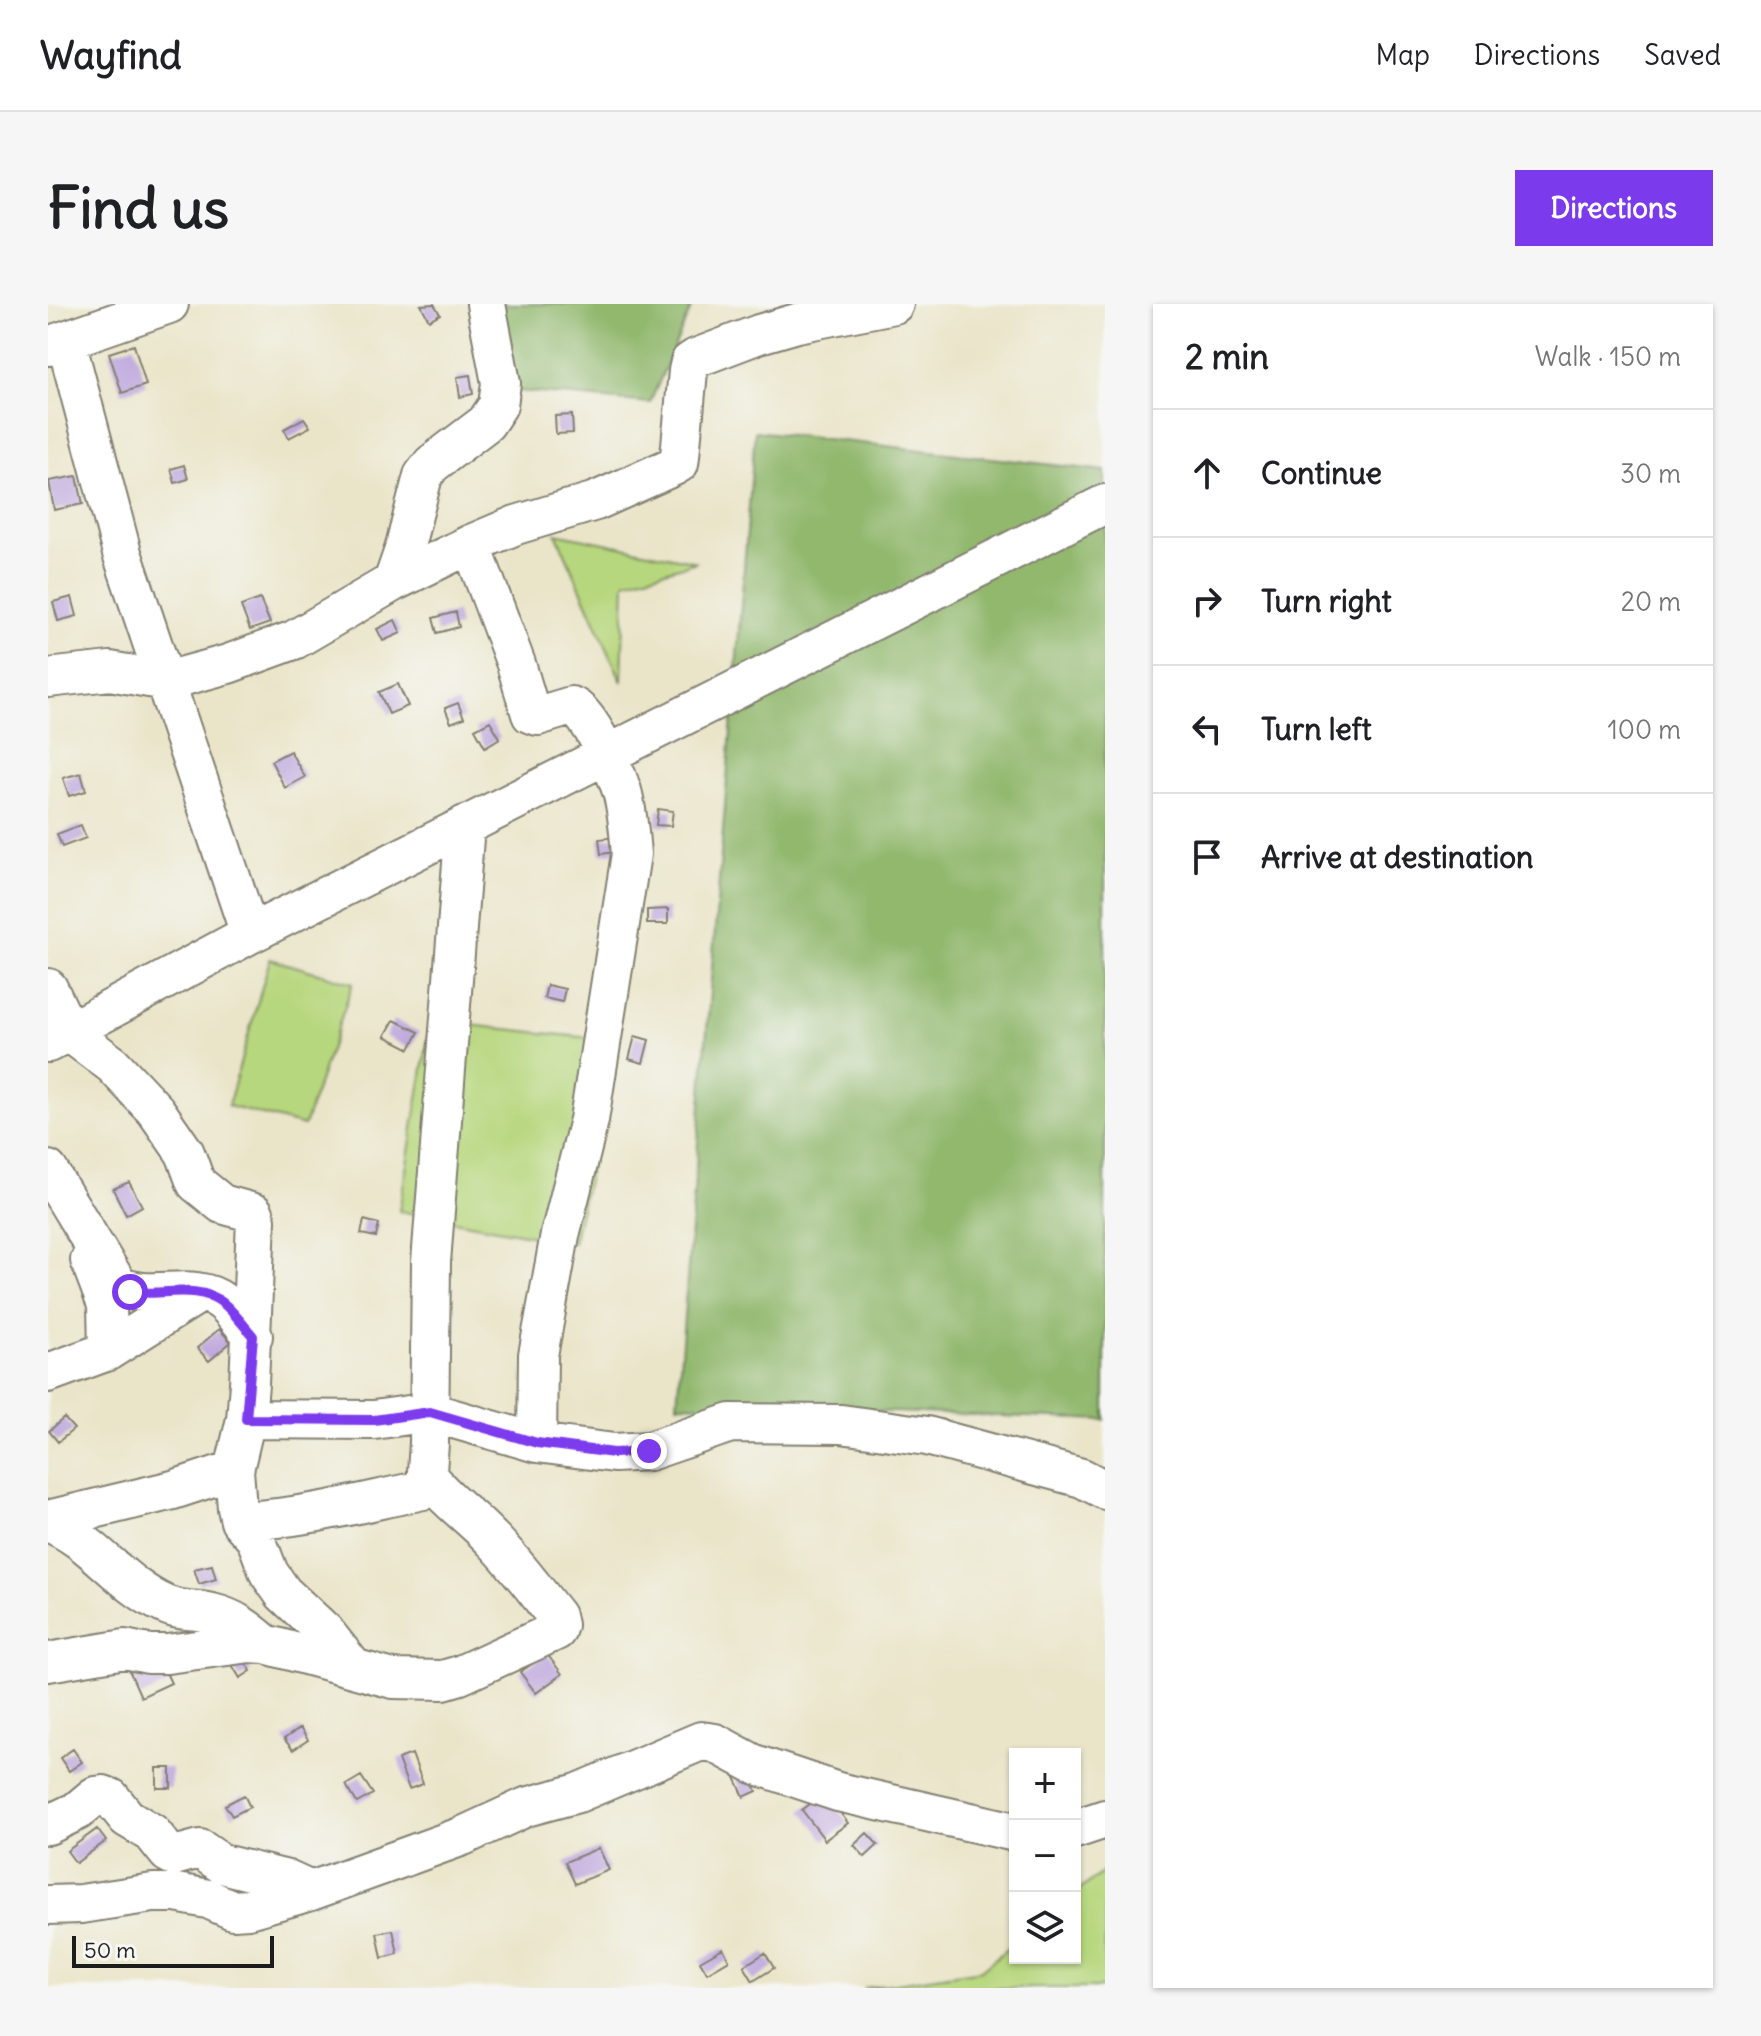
<!DOCTYPE html>
<meta charset="utf-8">
<style>
body{margin:0;font-family:Delius,sans-serif;background:#f6f6f6;color:#202124}
.controls{position:absolute;right:24px;bottom:24px;display:grid;overflow:hidden;border-radius:0px;box-shadow:0 2px 6px #0004}
.controls button{width:72px;height:72px;display:grid;place-items:center;padding:0;border:0;border-bottom:2px solid #e0e0e0;background:#fff;color:#202124;font:40px sans-serif}
.scale{position:absolute;left:24px;bottom:20px;width:202px;box-sizing:border-box;padding-left:8px;border:4px solid #1c1c1c;border-top:0;font-size:22px;line-height:28px;white-space:nowrap;color:#1c1c1c;-webkit-text-stroke:6px #f6f6f2;paint-order:stroke}
.stop{position:absolute;width:24px;height:24px;margin:-18px;border:6px solid #7c3aed;border-radius:50%;background:#fff}
.stop.end{background:#7c3aed;border-color:#fff;box-shadow:0 2px 8px #0008}
.list{margin:0;padding:0;list-style:none}
h2{display:flex;justify-content:space-between;align-items:center;height:104px;margin:0;padding:0 32px;font-size:34px}
h2 small{font-size:26px;font-weight:400;color:#757577}
.list li{display:grid;grid-template-columns:52px 1fr auto;gap:24px;align-items:center;box-sizing:border-box;height:128px;padding:0 32px;border-top:2px solid #e0e0e0}
.list b{display:block;font-size:30px;white-space:nowrap}
.list em{font-size:26px;font-style:normal;color:#757577}
.icon{flex:none;width:44px;height:44px;fill:none;stroke:currentColor;stroke-width:2;stroke-linecap:round;stroke-linejoin:round}
.map{position:relative;flex:none;width:1057px;height:1684px;overflow:hidden;border-radius:0px}
header{display:flex;align-items:center;gap:48px;box-sizing:border-box;height:112px;padding:0 40px;background:#fff;border-bottom:2px solid #e0e0e0}
header strong{font-size:38px}
nav{display:flex;gap:44px;margin-inline-start:auto;font-size:28px}
.intro{display:flex;align-items:center;justify-content:space-between;box-sizing:border-box;height:192px;padding:0 48px}
h1{margin:0;font-size:56px}
.button{padding:20px 36px;border-radius:0px;background:#7c3aed;color:#fff;font-size:28px;font-weight:700}
main{display:flex;gap:48px;padding:0 48px}
aside{flex:1;background:#fff;border-radius:0px;box-shadow:0 2px 6px #0004}
.map>svg:first-child{display:block}
</style>
<header>
<strong>Wayfind</strong>
<nav><a>Map</a><a>Directions</a><a>Saved</a></nav>
</header>
<div class="intro"><h1>Find us</h1><a class="button">Directions</a></div>
<main>
<div class="map">
<svg width="1057" height="1684" viewBox="0 0 1057 1684">
<rect width="100%" height="100%" fill="#f6f6f2"/>
<filter id="ink" filterUnits="userSpaceOnUse"><feTurbulence type="fractalNoise" baseFrequency=".0125" numOctaves="2"/><feDisplacementMap in="SourceGraphic" scale="16" xChannelSelector="R" yChannelSelector="G"/><feConvolveMatrix kernelMatrix="1 2 1 2 8 2 1 2 1" color-interpolation-filters="sRGB"/></filter>
<filter id="wash" filterUnits="userSpaceOnUse"><feTurbulence type="fractalNoise" baseFrequency=".006" numOctaves="4" result="noise"/><feDisplacementMap in="SourceGraphic" scale="32" xChannelSelector="R" yChannelSelector="G"/><feGaussianBlur stdDeviation="1.8" result="paint"/><feColorMatrix in="noise" values="0 0 0 0 0 0 0 0 0 0 0 0 0 0 0 0 0 1.4 0 .05"/><feComposite in="paint" operator="in"/></filter>
<g filter="url(#wash)">
<rect width="100%" height="100%" fill="#eae5c9"/>
<path fill="#b7d77e" stroke="#6a7a4d" stroke-width="2" d="M508 229 649 258 577 278 574 378Z
M222 655 305 679 256 822 180 802Z
M383 717 570 737 525 939 351 907Z
M1057 1566V1684H816L933 1666 967 1638V1654H1027V1590Z"/>
<path fill="#91b86d" stroke="#566a44" stroke-width="2" d="M432 0H645L602 99 458 86Z
M707 127 1057 167V1116L629 1100Z"/>
<g id="blocks">
<path fill="#bfa8de" d="M386 0 392 10 381 16 373 1Z
M86 41 98 81 74 89 61 49Z
M422 71 425 90 412 93 409 73Z
M524 111 525 129 508 130 507 112Z
M256 114 262 123 241 134 236 125Z
M136 161 140 175 127 179 123 165Z
M29 172 35 200 6 206 1 177Z
M24 293 29 312 10 317 5 298Z
M212 295 222 319 202 326 193 302Z
M408 308 411 323 389 329 385 314Z
M347 316 353 329 335 337 329 325Z
M350 380 360 402 341 410 331 388Z
M410 399 416 414 403 419 397 404Z
M442 417 452 434 437 443 427 425Z
M242 447 257 473 237 484 223 457Z
M33 469 38 487 21 492 15 474Z
M610 505 625 507 623 522 608 521Z
M33 521 38 534 14 543 9 530Z
M576 532 579 546 553 550 551 535Z
M620 605V620H599V606Z
M499 681 517 685 514 698 496 694Z
M346 716 371 728 362 745 337 732Z
M587 732 601 736 595 759 581 755Z
M81 878 94 902 78 911 65 885Z
M316 916 331 920 328 933 313 930Z
M171 1025 183 1038 161 1057 149 1044Z
M16 1114 26 1125 10 1138 1 1127Z
M164 1261 168 1275 151 1280 146 1265Z
M106 1344 123 1379 93 1393 77 1357Z
M499 1350 514 1370 488 1389 472 1368Z
M196 1355 203 1367 192 1374 184 1361Z
M252 1424 260 1436 245 1446 236 1435Z
M25 1445 34 1458 21 1467 12 1454Z
M364 1450 375 1480 361 1485 350 1455Z
M109 1464H123V1484H109Z
M699 1465 709 1487 696 1493 686 1471Z
M313 1472 325 1490 309 1499 298 1481Z
M777 1489 800 1519 777 1536 754 1506Z
M196 1491 202 1503 184 1512 177 1501Z
M49 1525 58 1537 28 1559 19 1547Z
M819 1529 830 1541 817 1553 806 1541Z
M551 1544 561 1566 527 1580 517 1558Z
M345 1626 350 1650 334 1654 329 1629Z
M675 1644 681 1656 659 1669 652 1657Z
M717 1649 726 1664 705 1677 696 1662Z"/>
</g>
</g>
<g filter="url(#ink)">
<use href="#blocks" fill-opacity="0" stroke="#838072" stroke-width="2"/>
<g fill="none" stroke-linecap="round" stroke-linejoin="round">
<defs>
<path id="minor" d="M18 37 74 249 202 630
M0 42 121 0
M423 240 468 360 483 410 490 412 523 402C541 406 568 469 574 487 580 508 581 529 583 550L541 816 512 931 490 1051 489 1139
M345 278 356 246 375 172 384 160 438 119 450 101 453 79 438 0
M0 374 62 367 118 377 180 360 246 336 345 278 423 240 468 221 548 197 626 162 631 159 632 152 640 67 642 58 648 54 711 30 749 19 846 0
M0 684 21 728 65 761 108 807 137 849 148 879 174 900 206 909 208 916 201 1080 198 1115 186 1166 189 1204 192 1217 208 1235 221 1269 235 1289 277 1328 304 1362
M0 739 202 630 1057 200
M0 866 70 981C103 999 145 975 175 998 186 1007 195 1021 205 1032
M42 956 59 1001 60 1047
M0 1069 60 1047 152 989
M198 1115 326 1116 382 1108 489 1139 566 1149 601 1147 683 1119 793 1120 879 1132 1034 1174 1057 1186
M0 1216 125 1186 186 1166
M192 1217C254 1215 315 1198 375 1186L378 1182 381 1139 383 958 417 521
M0 1218C45 1236 72 1280 116 1300 131 1308 148 1305 164 1309 186 1314 200 1325 217 1340
M0 1358 77 1345 100 1350H119L202 1339 217 1340 345 1375 395 1376 412 1371 508 1327 510 1321 508 1312C487 1286 467 1258 443 1234 422 1212 398 1196 379 1172
M0 1521 29 1507 47 1492 55 1491 63 1494 79 1514 104 1529 120 1549 126 1552 152 1545 174 1560 239 1576 263 1587
M1027 1525 1057 1515
M0 1601 33 1600 105 1589H128L160 1595 185 1606 200 1605 263 1587 415 1532 478 1503 530 1489 653 1437 667 1439 706 1460 790 1488 967 1528"/>
</defs>
<use href="#minor" stroke="#838072" stroke-width="42"/>
<use href="#minor" stroke="#fff" stroke-width="38"/>
</g>
</g>
<g fill="none" stroke-linecap="round" stroke-linejoin="round" filter="url(#ink)">
<path stroke="#7c3aed" stroke-width="10" d="M82 988C112 992 150 979 175 999 186 1008 195 1021 205 1032L198 1115 326 1116 382 1108 489 1139 566 1149 601 1147"/>
</g>
</svg>
<div class="controls">
<button>+</button>
<button>−</button>
<button><svg class="icon" aria-label="layers" viewBox="0 0 24 24"><path d="M12 4l9 5-9 5-9-5zM3 14l9 5 9-5"/></svg></button>
</div>
<div class="scale">50 m</div>
<div class="stop" style="left:82px;top:988px"></div>
<div class="stop end" style="left:601px;top:1147px"></div>
</div>
<aside>
<h2>2 min<small>Walk · 150 m</small></h2>
<ul class="list">
<li><svg class="icon" aria-label="ahead" viewBox="0 0 24 24"><path d="M12 20V5M6 11l6-6 6 6"/></svg><div><b>Continue</b></div><em>30 m</em></li>
<li><svg class="icon" aria-label="right" viewBox="0 0 24 24"><path d="M7 20v-9h11M14 6l5 5-5 5"/></svg><div><b>Turn right</b></div><em>20 m</em></li>
<li><svg class="icon" aria-label="left" viewBox="0 0 24 24"><path d="M17 20v-9H6M10 6l-5 5 5 5"/></svg><div><b>Turn left</b></div><em>100 m</em></li>
<li><svg class="icon" aria-label="arrive" viewBox="0 0 24 24"><path d="M6 21V4h12l-3 4 3 4H6"/></svg><div><b>Arrive at destination</b></div></li>
</ul>
</aside>
</main>
